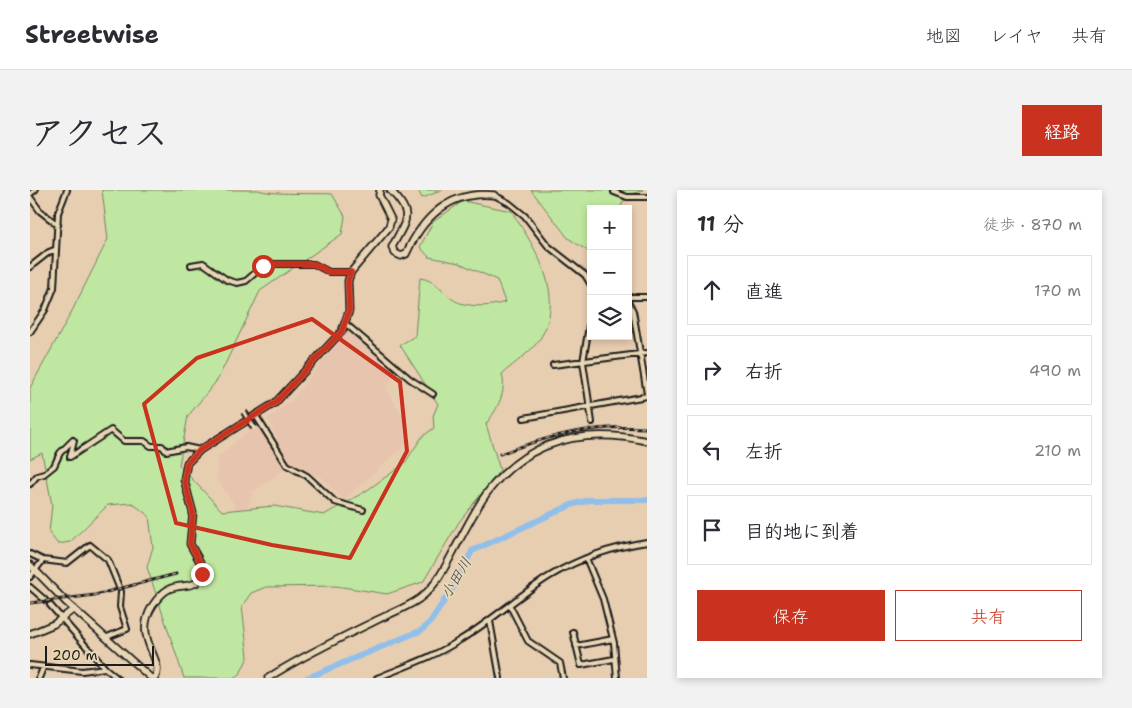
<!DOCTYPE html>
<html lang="ja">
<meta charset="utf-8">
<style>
body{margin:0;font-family:"Shantell Sans","Klee One",sans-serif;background:#f2f2f3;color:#2b2b33}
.controls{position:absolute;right:15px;top:15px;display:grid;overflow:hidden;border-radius:0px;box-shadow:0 2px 8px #0003}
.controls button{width:45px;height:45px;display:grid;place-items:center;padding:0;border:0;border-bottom:1px solid #e1e1e2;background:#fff;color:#2b2b33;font:25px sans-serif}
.scale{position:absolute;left:15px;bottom:12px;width:109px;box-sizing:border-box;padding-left:5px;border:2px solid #1c1c1c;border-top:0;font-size:14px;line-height:18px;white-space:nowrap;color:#1c1c1c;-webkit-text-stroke:4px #e9d6b4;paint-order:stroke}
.stop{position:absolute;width:15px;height:15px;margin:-11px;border:4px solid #c8321e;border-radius:50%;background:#fff}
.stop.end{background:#c8321e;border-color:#fff;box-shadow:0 1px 5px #0008}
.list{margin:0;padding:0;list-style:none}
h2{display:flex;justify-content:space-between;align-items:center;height:65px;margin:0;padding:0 20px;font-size:21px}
h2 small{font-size:16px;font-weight:400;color:#7c7c81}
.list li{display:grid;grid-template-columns:32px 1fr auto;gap:15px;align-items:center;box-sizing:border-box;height:70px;margin:0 10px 10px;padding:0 10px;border:1px solid #e1e1e2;border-radius:0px}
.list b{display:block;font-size:19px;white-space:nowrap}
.list em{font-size:16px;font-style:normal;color:#7c7c81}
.actions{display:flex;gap:10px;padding:15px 20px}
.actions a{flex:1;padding:11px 0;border:1px solid #c8321e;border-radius:0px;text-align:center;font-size:18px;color:#c8321e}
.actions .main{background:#c8321e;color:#fff}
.icon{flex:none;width:28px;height:28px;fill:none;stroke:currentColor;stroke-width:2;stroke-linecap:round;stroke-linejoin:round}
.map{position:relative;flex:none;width:617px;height:488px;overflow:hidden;border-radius:0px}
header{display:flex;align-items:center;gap:30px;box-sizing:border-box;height:70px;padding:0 25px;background:#fff;border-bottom:1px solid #e1e1e2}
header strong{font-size:24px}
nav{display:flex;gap:28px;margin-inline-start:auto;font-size:18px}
.intro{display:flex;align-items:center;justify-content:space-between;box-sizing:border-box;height:120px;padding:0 30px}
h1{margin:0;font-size:35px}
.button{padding:12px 22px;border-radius:0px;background:#c8321e;color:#fff;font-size:18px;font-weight:700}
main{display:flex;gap:30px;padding:0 30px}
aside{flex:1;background:#fff;border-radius:0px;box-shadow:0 2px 8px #0003}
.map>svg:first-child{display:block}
</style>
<header>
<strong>Streetwise</strong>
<nav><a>地図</a><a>レイヤ</a><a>共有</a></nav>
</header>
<div class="intro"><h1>アクセス</h1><a class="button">経路</a></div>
<main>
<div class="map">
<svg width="617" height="488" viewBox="0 0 617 488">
<rect width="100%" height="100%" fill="#e8ceb1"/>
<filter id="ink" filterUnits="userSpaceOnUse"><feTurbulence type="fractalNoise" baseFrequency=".02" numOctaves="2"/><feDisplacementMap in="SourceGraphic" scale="10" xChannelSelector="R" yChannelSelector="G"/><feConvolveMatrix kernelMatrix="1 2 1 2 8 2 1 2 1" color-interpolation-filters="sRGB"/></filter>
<g filter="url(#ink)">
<path fill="#e7c4ad" d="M319 138 366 184 356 198 375 232 377 253 314 310 291 287 258 274 238 229 262 210Z
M227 234 257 278 222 302 219 315 209 322 187 289V268Z"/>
<path fill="#c0e7a1" stroke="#6e825e" d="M72 0H229C238 5 286 3 302 4L315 26 312 44 230 101 188 189 158 226 149 275 192 321 244 316 294 325 336 301 374 274 392 247 404 238 403 226 408 214 370 155 385 146 390 88C405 90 410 100 422 109 435 118 461 117 475 112L467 90 429 73 399 67 390 57 403 32 433 11 481 21C505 57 536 105 511 147 503 161 484 173 472 184 477 202 467 220 456 234L470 280 429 332 393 392 357 404 306 396 236 397 221 403 212 416 218 467 210 484 205 488H154L117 377 123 357 119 326 102 313 78 315 40 352 28 354 19 343 22 315 12 263 0 269V198L40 125 78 49Z
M388 0H413L392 8Z
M501 0H613L597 6 589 19H561V63L538 48Z"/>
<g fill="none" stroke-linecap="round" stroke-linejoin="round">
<path stroke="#90bfeb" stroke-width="6" d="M277 488 392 440 401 431 427 391 442 361 541 315 559 310H617"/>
<path stroke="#bfaa93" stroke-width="4" stroke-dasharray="4 2" stroke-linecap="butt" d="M562 232 564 242"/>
<defs>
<path id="street" d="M584 2 597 7H617
M0 4 5 0
M464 5 479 13 495 26 518 56 555 85 561 95
M0 7 10 21 28 35
M161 75 173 73 197 90 207 93 216 91 233 76 240 74H284L299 82H321
M0 77 19 62 24 60
M598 107H617
M598 112 603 121 617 204
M561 124 553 172 562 232
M316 134 380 189 403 204
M0 142 15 120 24 98 28 23 37 0
M523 175 617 163
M226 226 257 275 277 286 305 312 333 320
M494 228 617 206
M0 294 7 286 14 284 24 276 30 263 43 250 44 251 40 267 81 240 94 251H114L121 256H132L136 261 156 257 170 260
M0 364 13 370
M556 368 573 409 584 453 587 488
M0 387 13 370 37 373 60 355 78 370 89 397
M0 397 15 410
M20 415 75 478 87 488
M480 416 498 451 530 473 533 488
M460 431 470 488
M543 442 551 475 584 469
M77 447 97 439 90 417 91 402
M546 456 583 449
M0 475 52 481 75 478
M9 488 13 478
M347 488C376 476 404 467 430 450 462 431 489 405 520 386 550 368 583 357 617 352"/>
<path id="secondary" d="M360 0C385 25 376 30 362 57L365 63 371 66 376 64C393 27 420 0 464 5
M0 375 37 413 121 488
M0 444 24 434 44 419
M125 488C136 469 101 449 123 415 127 409 133 402 139 399 148 395 158 397 166 393L172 384 170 372 160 354 163 323 154 289 157 273 170 260 245 213 312 141 319 121 318 91 321 82 359 37 361 29 349 5 350 0
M238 488C272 466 309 449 345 431 359 424 376 418 389 409 408 395 418 371 429 351 439 333 448 314 460 299 501 248 557 238 617 251"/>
</defs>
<use href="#street" stroke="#1c1c1c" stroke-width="8"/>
<use href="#secondary" stroke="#1c1c1c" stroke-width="9"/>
<use href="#street" stroke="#e9d6b4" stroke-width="4"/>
<use href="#secondary" stroke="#e9d6b4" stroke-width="5.5"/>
<defs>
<path id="rail" d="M470 264C524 244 559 235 617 238
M0 413 65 405 146 384"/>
</defs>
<use href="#rail" stroke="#1c1c1c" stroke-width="3"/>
<use href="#rail" stroke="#e9d6b4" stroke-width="1" stroke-dasharray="4" stroke-linecap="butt"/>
<defs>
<path id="street-bridge" d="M214 222 224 238"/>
</defs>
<use href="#street-bridge" stroke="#1c1c1c" stroke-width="8" stroke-linecap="butt"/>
<use href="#street-bridge" stroke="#e9d6b4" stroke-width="4"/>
</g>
</g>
<g fill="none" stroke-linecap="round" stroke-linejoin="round" filter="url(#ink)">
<path stroke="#c8321e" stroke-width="6" d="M172 384 170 372 160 354 163 323 154 289 157 273 170 260 245 213 312 141 319 121 318 91 321 82H299L284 74H240L233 76"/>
</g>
<path fill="none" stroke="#c8321e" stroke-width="4" stroke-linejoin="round" d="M282 129 370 192 377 261 320 368 242 355 146 333 114 214 167 168Z"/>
<g text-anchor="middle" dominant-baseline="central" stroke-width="4" stroke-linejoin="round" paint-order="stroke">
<g font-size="15" font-style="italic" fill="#394550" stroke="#e9d6b4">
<text transform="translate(426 388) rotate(-59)">小田川</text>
</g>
</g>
</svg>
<div class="controls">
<button>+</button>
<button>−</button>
<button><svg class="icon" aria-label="layers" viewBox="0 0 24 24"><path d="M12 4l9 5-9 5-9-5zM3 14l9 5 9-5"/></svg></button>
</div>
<div class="scale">200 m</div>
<div class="stop" style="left:233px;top:76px"></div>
<div class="stop end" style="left:172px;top:384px"></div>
</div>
<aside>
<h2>11 分<small>徒歩 · 870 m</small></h2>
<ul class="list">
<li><svg class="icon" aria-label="ahead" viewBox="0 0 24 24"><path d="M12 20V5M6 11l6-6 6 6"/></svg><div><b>直進</b></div><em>170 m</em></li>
<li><svg class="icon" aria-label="right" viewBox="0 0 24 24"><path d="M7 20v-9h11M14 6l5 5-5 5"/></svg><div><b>右折</b></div><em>490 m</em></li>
<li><svg class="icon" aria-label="left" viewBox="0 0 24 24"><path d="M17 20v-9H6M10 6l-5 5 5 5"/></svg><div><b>左折</b></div><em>210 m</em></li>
<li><svg class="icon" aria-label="arrive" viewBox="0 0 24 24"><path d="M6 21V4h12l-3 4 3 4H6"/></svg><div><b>目的地に到着</b></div></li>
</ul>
<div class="actions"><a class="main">保存</a><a>共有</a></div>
</aside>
</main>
